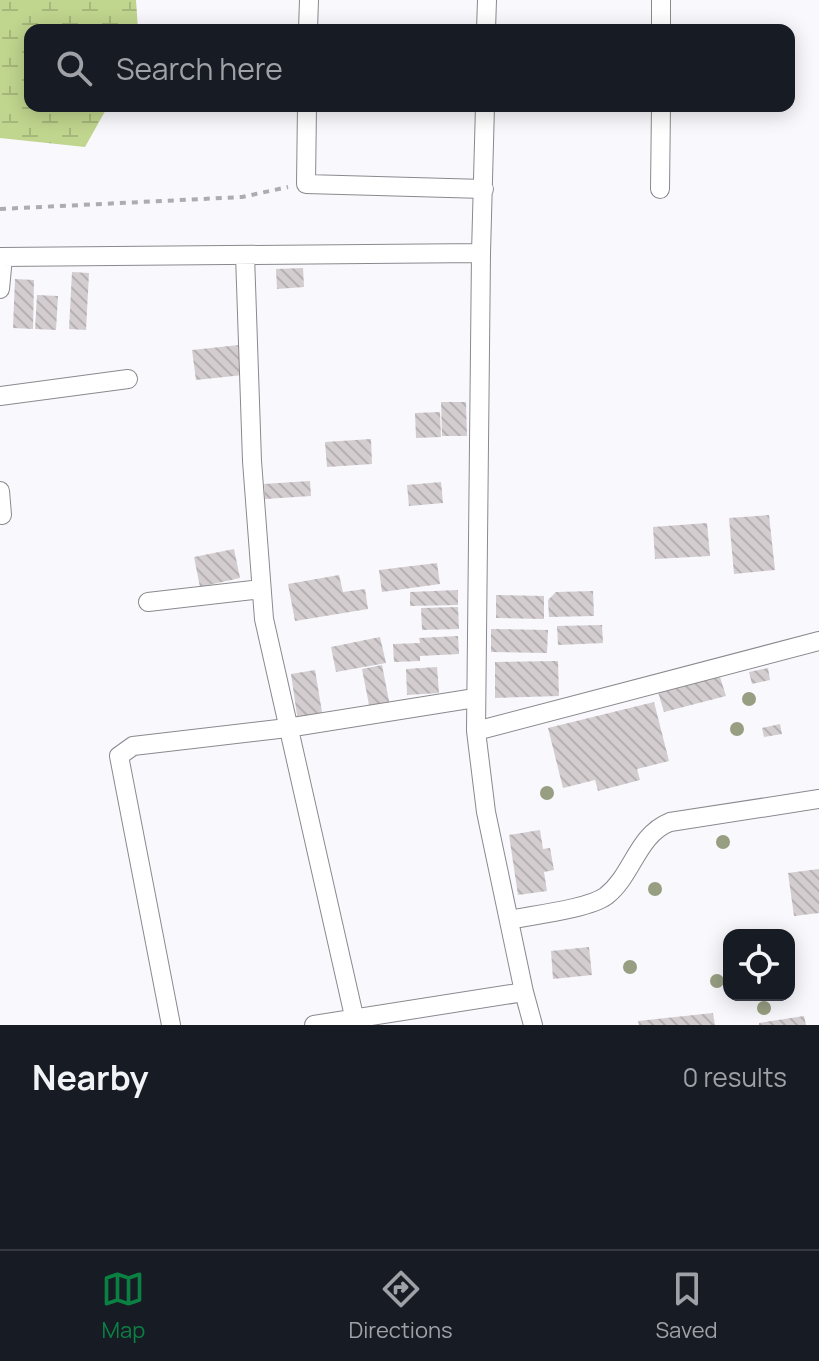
<!DOCTYPE html>
<style>
body{margin:0;font-family:Manrope,sans-serif;background:#20242c;color:#f1f3f6}
.controls{position:absolute;right:24px;bottom:24px;display:grid;overflow:hidden;border-radius:16px;box-shadow:0 4px 20px #0003}
.controls button{width:72px;height:72px;display:grid;place-items:center;padding:0;border:0;border-bottom:2px solid #363941;background:#171b24;color:#f1f3f6;font:40px sans-serif}
.list{margin:0;padding:0;list-style:none}
h2{display:flex;justify-content:space-between;align-items:center;height:104px;margin:0;padding:0 32px;font-size:34px}
h2 small{font-size:26px;font-weight:400;color:#9ea1a6}
.icon{flex:none;width:44px;height:44px;fill:none;stroke:currentColor;stroke-width:2;stroke-linecap:round;stroke-linejoin:round}
.map{position:relative;flex:none;width:819px;height:1025px;overflow:hidden}
.search{position:absolute;background:#171b24;box-shadow:0 4px 20px #0003;left:24px;right:24px;top:24px;height:88px;display:flex;align-items:center;gap:20px;box-sizing:border-box;padding:0 28px;border-radius:16px;color:#9ea1a6;font-size:30px}
.sheet{height:224px;background:#171b24}
nav{display:flex;justify-content:space-around;align-items:center;box-sizing:border-box;height:112px;border-top:2px solid #363941;background:#171b24;font-size:22px;color:#9ea1a6}
nav a{display:grid;justify-items:center;gap:4px}
nav .on{color:#0b8043}
.map>svg:first-child{display:block}
</style>
<div class="map">
<svg width="819" height="1025" viewBox="0 0 819 1025">
<defs>
<pattern id="wetland-marsh" width="20" height="14" patternUnits="userSpaceOnUse" patternTransform="scale(2)"><rect width="20" height="14" fill="#c0d58e"/><path d="M1 5h8M5 5V1M11 12h8M15 12V8" fill="none" stroke="#a5b77a"/></pattern>
<pattern id="building-back-hatch" width="6" height="6" patternUnits="userSpaceOnUse" patternTransform="scale(2)"><rect width="6" height="6" fill="#d3cdcf"/><path d="M-1 5l2 2M0 0l6 6M5-1l2 2" fill="none" stroke="#b5b0b1"/></pattern>
</defs>
<rect width="100%" height="100%" fill="#f9f8fd"/>
<path fill="url(#wetland-marsh)" d="M0 0H136L138 30H30V106H108L85 147 0 138Z"/>
<path fill="url(#building-back-hatch)" d="M303 268 304 287 277 289 276 269Z
M72 272 89 273 86 330 69 329Z
M15 279 34 280 33 329 13 328Z
M37 295 58 296 56 330 35 329Z
M239 345 243 375 196 380 192 350Z
M441 402H466L467 436H442Z
M440 412 441 437 416 438 415 413Z
M371 439 372 464 327 467 325 442Z
M310 481 311 496 265 499 264 484Z
M441 482 443 503 409 506 407 485Z
M769 515 775 570 734 574 729 518Z
M707 523 710 556 655 559 653 527Z
M234 549 240 578 200 587 194 557Z
M437 563 440 584 382 592 379 570Z
M339 575 343 592 365 589 368 609 295 621 288 584Z
M458 590V605L410 606V592Z
M593 591 594 616 549 617 548 600 556 592Z
M496 595 544 596V619L496 618Z
M458 607 459 629 422 630 421 608Z
M602 625 603 643 558 645 557 626Z
M491 629 548 630 547 653 491 652Z
M458 636 459 654 420 656V661L394 662 393 644 420 643 419 638Z
M380 637 386 663 336 672 331 647Z
M558 661 559 696 495 698V662Z
M382 665 390 706 370 710 362 669Z
M437 667 439 693 407 695 406 669Z
M768 668 770 680 752 684 749 672Z
M315 670 323 718 298 722 291 674Z
M720 677 726 696 664 712 658 692Z
M654 702 669 761 637 769 640 780 598 791 595 780 563 788 548 728Z
M780 724 782 734 764 737 762 728Z
M540 830 543 849 550 848 554 870 544 872 547 891 518 895 509 835Z
M819 869V913L794 916 788 873Z
M589 947 592 975 553 979 551 951Z
M713 1013 715 1025H639L638 1021Z
M804 1016 806 1025H759V1023Z"/>
<g fill="none" stroke-linecap="round" stroke-linejoin="round">
<defs>
<path id="minor" d="M308 30 309 0
M486 30 487 0
M661 30V0
M307 106 306 184 484 189
M485 106 481 253 476 731 486 812 524 992 533 1025
M660 189 661 106
M245 255 252 461 264 619 356 1025
M0 257 481 253
M0 289 3 257
M0 396 128 379
M0 491 2 515
M148 602 261 589
M476 731 819 641
M509 920C533 915 588 909 606 896 633 875 637 835 670 822L819 799
M171 1025 119 756 133 746 287 728 475 698
M314 1025 524 992"/>
</defs>
<use href="#minor" stroke="#8a898e" stroke-width="20"/>
<path stroke="#adacb0" stroke-width="4" stroke-dasharray="6 6" stroke-linecap="butt" d="M0 209 242 197 288 187"/>
<use href="#minor" stroke="#fff" stroke-width="18"/>
</g>
<g fill="#979e81">
<circle cx="749" cy="699" r="7"/>
<circle cx="737" cy="729" r="7"/>
<circle cx="547" cy="793" r="7"/>
<circle cx="723" cy="842" r="7"/>
<circle cx="655" cy="889" r="7"/>
<circle cx="630" cy="967" r="7"/>
<circle cx="717" cy="981" r="7"/>
<circle cx="764" cy="1008" r="7"/>
</g>
</svg>
<div class="controls">
<button><svg class="icon" aria-label="locate" viewBox="0 0 24 24"><circle cx="12" cy="12" r="6"/><path d="M12 2v4M12 18v4M2 12h4M18 12h4"/></svg></button>
</div>
<div class="search"><svg class="icon" aria-label="search" viewBox="0 0 24 24"><circle cx="10" cy="10" r="6"/><path d="M15 15l6 6"/></svg>Search here</div>
</div>
<section class="sheet">
<h2>Nearby<small>0 results</small></h2>
<ul class="list">
</ul>
</section>
<nav>
<a class="on"><svg class="icon" aria-label="map" viewBox="0 0 24 24"><path d="M3 6l6-2 6 2 6-2v14l-6 2-6-2-6 2zM9 4v14M15 6v14"/></svg>Map</a>
<a><svg class="icon" aria-label="directions" viewBox="0 0 24 24"><path d="M12 3l9 9-9 9-9-9zM9 14v-3h6M13 9l2 2-2 2"/></svg>Directions</a>
<a><svg class="icon" aria-label="saved" viewBox="0 0 24 24"><path d="M7 4h10v16l-5-4-5 4z"/></svg>Saved</a>
</nav>
